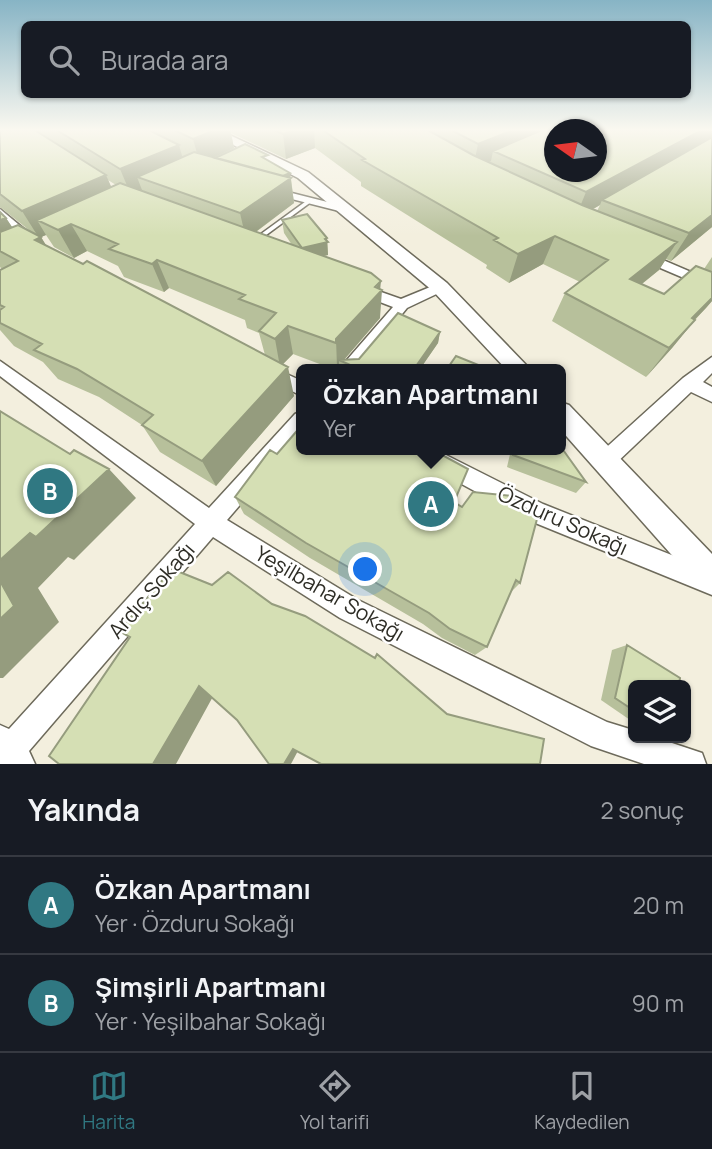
<!DOCTYPE html>
<html lang="tr">
<meta charset="utf-8">
<style>
body{margin:0;font-family:Manrope,sans-serif;background:#20242c;color:#f1f3f6}
.controls{position:absolute;right:21px;bottom:21px;display:grid;overflow:hidden;border-radius:10px;box-shadow:0 2px 5px #0004}
.controls button{width:63px;height:63px;display:grid;place-items:center;padding:0;border:0;border-bottom:2px solid #363941;background:#171b24;color:#f1f3f6;font:35px sans-serif}
.compass{position:absolute;left:544px;top:119px;width:63px;height:63px;border-radius:50%;background:#171b24;box-shadow:0 2px 5px #0004;rotate:284deg}
.you{position:absolute;left:366px;top:570px;width:24px;height:24px;margin:-18px;border:5px solid #fff;border-radius:50%;background:#1a73e8;box-shadow:0 0 0 10px #1a73e833}
.badge{display:grid;place-items:center;width:46px;height:46px;border-radius:50%;background:#307882;color:#fff;font-size:23px;font-weight:700}
.pin{position:absolute;translate:-50% -50%;border:4px solid #fff;box-shadow:0 2px 7px #0006}
.popup{position:absolute;left:296px;top:364px;width:270px;height:91px;box-sizing:border-box;display:grid;place-content:center;border-radius:10px;background:#171b24;filter:drop-shadow(0 2px 5px #0005);font-size:23px;white-space:nowrap;color:#9ea1a6}
.popup b{font-size:26px;color:#f1f3f6}
.popup::after{content:'';position:absolute;left:50%;top:100%;margin-left:-14px;border:14px solid transparent;border-top-color:#171b24}
.list{margin:0;padding:0;list-style:none}
h2{display:flex;justify-content:space-between;align-items:center;height:91px;margin:0;padding:0 28px;font-size:30px}
h2 small{font-size:23px;font-weight:400;color:#9ea1a6}
.list li{display:grid;grid-template-columns:46px 1fr auto;gap:21px;align-items:center;box-sizing:border-box;height:98px;padding:0 28px;border-top:2px solid #363941}
.list b{display:block;font-size:26px;white-space:nowrap}
.list p{margin:0;font-size:23px;white-space:nowrap;color:#9ea1a6}
.list em{font-size:23px;font-style:normal;color:#9ea1a6}
.icon{flex:none;width:38px;height:38px;fill:none;stroke:currentColor;stroke-width:2;stroke-linecap:round;stroke-linejoin:round}
.map{position:relative;flex:none;width:712px;height:764px;overflow:hidden}
.search{position:absolute;background:#171b24;box-shadow:0 2px 5px #0004;left:21px;right:21px;top:21px;height:77px;display:flex;align-items:center;gap:18px;box-sizing:border-box;padding:0 24px;border-radius:10px;color:#9ea1a6;font-size:26px}
.sheet{height:287px;background:#171b24}
nav{display:flex;justify-content:space-around;align-items:center;box-sizing:border-box;height:98px;border-top:2px solid #363941;background:#171b24;font-size:19px;color:#9ea1a6}
nav a{display:grid;justify-items:center;gap:4px}
nav .on{color:#307882}
.map>svg:first-child{display:block}
</style>
<div class="map">
<svg width="712" height="764" viewBox="0 0 712 764">
<rect width="100%" height="100%" fill="#f3efde"/>
<g fill="none" stroke-linecap="round" stroke-linejoin="round">
<defs>
<path id="service" d="M309 199 312 201 311 202 258 241H254V239Z"/>
<path id="minor" d="M272 188 351 208 353 210 347 213 268 193V189Z
M0 209 36 239V245H28L0 218Z
M642 251 712 281V290L637 258 635 255Z
M440 283 447 287 445 290 407 308 357 369H339L393 307 354 292V286H364L401 299Z
M712 357V373L703 382 712 387V402L691 392 613 466 606 469 599 466 596 460 599 454 683 378Z
M0 361 209 508 295 414 302 411V433L227 520 358 600 607 722 633 730V738H657L702 753 706 764H644L591 746 340 618 213 537 29 751 35 764H0V725L9 729 195 524 0 376Z
M271 367 302 381V396L265 378 262 373 265 368Z
M407 450H436L543 504 712 571V595L528 520 410 456Z"/>
<path id="tertiary" d="M202 129H217L308 172 447 283 530 369H506L433 291 298 178Z
M560 402 569 405 712 554V593L701 588 560 429Z"/>
</defs>
<use href="#service" stroke="#6d6a5b" stroke-width="3"/>
<use href="#minor" stroke="#6d6a5b" stroke-width="3"/>
<use href="#tertiary" stroke="#6d6a5b" stroke-width="3"/>
<use href="#service" fill="#fff" fill-rule="evenodd"/>
<use href="#minor" fill="#fff" fill-rule="evenodd"/>
<use href="#tertiary" fill="#fff" fill-rule="evenodd"/>
</g>
<path fill="#b7c09b" fill-rule="evenodd" d="M0 129H712V227L671 261 666 259 659 270 642 284 664 294 704 269 712 257V301L695 320 672 348 646 377 552 321 565 293 580 282 543 264 509 283 486 268 487 265 361 186V182L315 148 286 159 231 133 234 148 269 161 291 178 294 203 256 232 292 245 284 233 282 220 327 238 328 255 324 256 380 289V318L344 360 359 359 440 332 438 343 420 369H339V365L337 369H333L293 354 283 364 294 396 216 486 160 452 142 425 99 397 58 379 43 362 14 346 0 330V270L2 269 0 267V212L6 218 12 227 34 234 0 207ZM108 180 116 185 111 187ZM600 205 597 211 592 209 595 208ZM46 235 54 247 74 258 87 251 118 266 124 277 164 292 169 288 245 320 247 328 259 333 265 355 46 246 41 237Z
M511 450H561L586 482 576 493 507 467Z
M277 454 454 502 520 583 511 592 487 647 475 655 442 638 423 624 310 558 244 514 235 497Z
M627 645 633 685V722L601 700 612 650Z"/>
<path fill="#959c7e" d="M218 129H230L234 148 200 164 193 139Z
M298 129H314L315 148 286 159 283 134Z
M516 129H556L493 151 491 161 473 169 478 144Z
M704 129H712V141L602 200 600 205 575 219 586 192Z
M179 145 186 170 137 177 142 190 131 195 120 169Z
M290 173 294 203 246 239 240 213 282 176Z
M106 175 118 202 37 220 46 235 41 237 59 266 35 240 39 238 22 211Z
M712 215V227L671 261 689 233Z
M6 218 24 245 0 251V220Z
M71 224 87 251 74 258 58 230Z
M555 236 543 264 509 283 518 254Z
M327 238 328 255 303 260 302 248Z
M677 242 659 270 613 307 630 279Z
M157 260 169 288 164 292 152 264Z
M381 281 380 291 382 290 380 318 342 362 339 360V365L337 367 336 339Z
M712 298V301L706 308 669 346 692 318Z
M695 320 672 348 646 377 669 348Z
M288 326 293 354 280 367 275 339Z
M440 332 438 343 420 369H414Z
M288 367 294 396 216 486 202 461Z
M109 469 136 498 74 560 68 557 38 588 59 622 3 678H0V560L30 533Z
M199 686 216 691 176 764H153Z
M300 747 291 764H284L293 749Z"/>
<path fill="#d5dfb4" stroke="#959c7e" stroke-width="2" fill-rule="evenodd" d="M0 129H33L106 175 22 211 0 194Z
M55 129H147L179 145 120 169Z
M172 129H218L193 139Z
M271 129H298L283 134Z
M321 129H426L473 155 582 205 677 242 630 279 664 294 696 266 712 272V298L692 318 695 320 669 348 565 293 608 260 555 236 518 254 494 240 498 238 362 160 365 159Z
M449 129H516L478 144Z
M544 129H704L586 192 493 151ZM555 130H597V172H555Z
M712 137V215L689 233 602 200Z
M245 144 268 155 262 157 290 173 283 176 215 158Z
M194 152 291 178 240 213 137 177Z
M120 183 371 273 381 281 375 287 382 290 336 339V343L288 326 275 339 259 331 276 313 239 299 245 295 157 260 152 264 109 249 118 244 71 224 58 230 37 220Z
M0 212 6 218 0 220Z
M307 214 327 238 325 239 328 242 302 248 282 220Z
M18 225 41 237 35 240 83 264 87 261 288 367 202 461 142 425 153 415 77 369 34 350 42 344 0 323V310L4 307 0 305V270L18 261 0 251V232Z
M398 313 440 332 414 369H355L357 368 339 360 359 359Z
M456 356 481 366 483 369H447Z
M0 411 70 454 74 450 109 469 36 537 30 533 0 560Z
M302 425V450H433L468 469 454 502 462 507 473 492 512 496 537 519 520 583 516 580 487 647 450 629 429 613 306 543 235 497 270 450 277 454Z
M561 447 586 482 513 455 514 450H561Z
M172 569 212 585 228 572 272 604 305 616 375 658 377 654 447 714 544 739 540 764H321L293 749 284 764H269L237 720 199 686 153 764H59L49 756 130 637 119 631Z
M0 581 14 606 0 619Z
M627 645 680 678 679 685H633V710L615 698Z"/>
<linearGradient id="sky" x2="0" y2="1"><stop stop-color="#87b4c5"/><stop offset="0.55" stop-color="#faf8f0"/><stop offset="1" stop-color="#faf8f0" stop-opacity="0"/></linearGradient>
<rect width="712" height="236" fill="url(#sky)"/>
<g text-anchor="middle" dominant-baseline="central" stroke-width="5" stroke-linejoin="round" paint-order="stroke">
<g font-size="21" fill="#2e2d26" stroke="#fff">
<text transform="translate(563 520) rotate(24)">Özduru Sokağı</text>
<text transform="translate(151 590) rotate(-49)">Ardıç Sokağı</text>
<text transform="translate(330 593) rotate(30)">Yeşilbahar Sokağı</text>
</g>
</g>
</svg>
<div class="controls">
<button><svg class="icon" aria-label="layers" viewBox="0 0 24 24"><path d="M12 4l9 5-9 5-9-5zM3 14l9 5 9-5"/></svg></button>
</div>
<svg class="compass" viewBox="-18 -18 36 36"><path d="M0-13l5 13h-10z" fill="#e53935"/><path d="M0 13l5-13h-10z" fill="#9ea1a6"/></svg>
<div class="you"></div>
<div class="pin badge" style="left:431px;top:504px">A</div>
<div class="popup"><b>Özkan Apartmanı</b>Yer</div>
<div class="pin badge" style="left:50px;top:491px">B</div>
<div class="search"><svg class="icon" aria-label="search" viewBox="0 0 24 24"><circle cx="10" cy="10" r="6"/><path d="M15 15l6 6"/></svg>Burada ara</div>
</div>
<section class="sheet">
<h2>Yakında<small>2 sonuç</small></h2>
<ul class="list">
<li><span class="badge">A</span><div><b>Özkan Apartmanı</b><p>Yer · Özduru Sokağı</p></div><em>20 m</em></li>
<li><span class="badge">B</span><div><b>Şimşirli Apartmanı</b><p>Yer · Yeşilbahar Sokağı</p></div><em>90 m</em></li>
</ul>
</section>
<nav>
<a class="on"><svg class="icon" aria-label="map" viewBox="0 0 24 24"><path d="M3 6l6-2 6 2 6-2v14l-6 2-6-2-6 2zM9 4v14M15 6v14"/></svg>Harita</a>
<a><svg class="icon" aria-label="directions" viewBox="0 0 24 24"><path d="M12 3l9 9-9 9-9-9zM9 14v-3h6M13 9l2 2-2 2"/></svg>Yol tarifi</a>
<a><svg class="icon" aria-label="saved" viewBox="0 0 24 24"><path d="M7 4h10v16l-5-4-5 4z"/></svg>Kaydedilen</a>
</nav>
